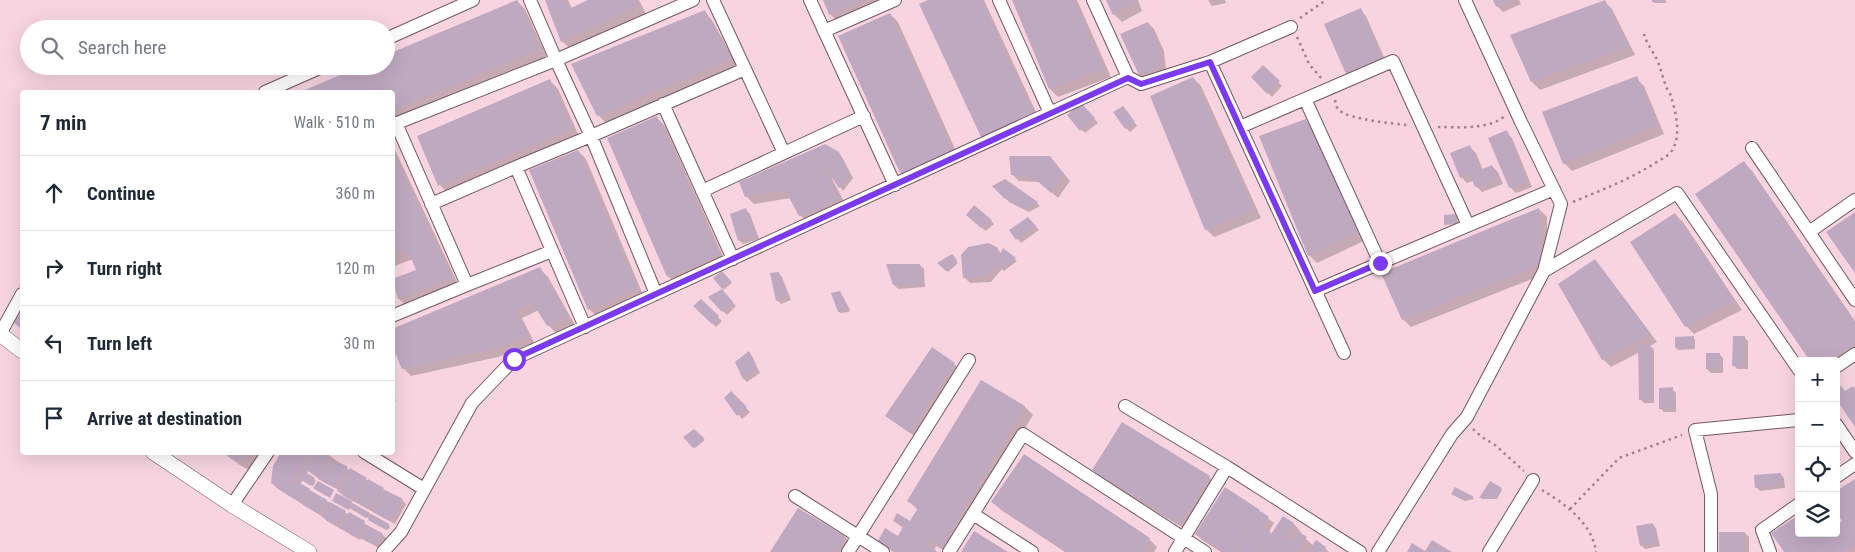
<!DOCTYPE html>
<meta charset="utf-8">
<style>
body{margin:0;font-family:"Roboto Condensed",sans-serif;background:#f6f6f7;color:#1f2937}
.controls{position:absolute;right:15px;bottom:15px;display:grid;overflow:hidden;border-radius:5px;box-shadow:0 5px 20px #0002}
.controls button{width:45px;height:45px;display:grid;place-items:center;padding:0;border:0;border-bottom:1px solid #e0e1e3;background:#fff;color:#1f2937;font:25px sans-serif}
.stop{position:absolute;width:15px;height:15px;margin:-11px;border:4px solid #7c3aed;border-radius:50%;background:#fff}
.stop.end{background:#7c3aed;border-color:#fff;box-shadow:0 1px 5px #0008}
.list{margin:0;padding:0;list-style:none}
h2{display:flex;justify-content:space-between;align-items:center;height:65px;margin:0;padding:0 20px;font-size:21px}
h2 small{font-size:16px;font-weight:400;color:#747a83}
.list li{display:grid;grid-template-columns:32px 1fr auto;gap:15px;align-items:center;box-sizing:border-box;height:75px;padding:0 20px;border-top:1px solid #e0e1e3}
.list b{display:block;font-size:19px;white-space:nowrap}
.list em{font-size:16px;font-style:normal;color:#747a83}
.icon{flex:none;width:28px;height:28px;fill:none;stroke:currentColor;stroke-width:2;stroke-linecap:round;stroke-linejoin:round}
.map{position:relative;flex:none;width:1855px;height:552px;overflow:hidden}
.search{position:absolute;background:#fff;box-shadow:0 5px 20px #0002;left:20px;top:20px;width:375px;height:55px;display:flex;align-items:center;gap:12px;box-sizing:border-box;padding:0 18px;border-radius:28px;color:#747a83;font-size:19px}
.panel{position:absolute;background:#fff;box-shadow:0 5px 20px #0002;left:20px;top:90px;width:375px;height:365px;border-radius:5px}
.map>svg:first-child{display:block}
</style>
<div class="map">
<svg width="1855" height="552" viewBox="0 0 1855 552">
<rect width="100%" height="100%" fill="#f7d4e0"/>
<path fill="#0003" d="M546 0H568L572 9 591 0H639L646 14 570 49 562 41Z
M824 0H889L838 22 830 14Z
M931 0H984L1041 123Z
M1013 0H1077L1111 77 1058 97 1050 89Z
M1108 0H1138L1142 11 1122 22 1114 14Z
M1208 0H1225L1226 3 1212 6Z
M1494 0H1519L1521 4 1503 12 1497 6Z
M1653 0H1666V3H1655Z
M517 1 525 9 547 57 392 122V92H307V91L386 66Z
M1604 1 1612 9 1635 55 1540 90 1532 82 1511 36Z
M1360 10 1366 16 1387 64 1353 79 1347 73Z
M704 12 712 20 738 67 606 123 598 115Z
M890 14 898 22 960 160 910 182Z
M1148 23 1154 29 1164 51 1166 70 1146 81 1140 75 1122 35Z
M1263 67 1282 86 1272 97 1252 77Z
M1193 78 1201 86 1261 218 1214 237 1206 229Z
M1636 78 1644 86 1664 134 1572 171 1564 163Z
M550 81 558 89 579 136 447 193 440 185Z
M1085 108 1098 123 1085 133 1069 116Z
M1127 111 1137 126 1130 132 1126 128Z
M657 118 665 126 726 263 676 284 668 276Z
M1305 120 1313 128 1366 240 1317 263 1309 255Z
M1506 132 1512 138 1532 187 1516 193 1510 187Z
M825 145 842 157 853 178 843 191 834 178 832 179 847 207 808 223 800 215 791 198 754 204 746 196Z
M1470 147 1476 153 1483 170 1492 166 1498 172 1503 184 1482 192 1476 186 1473 181 1467 183 1461 177Z
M392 148 396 152 459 286 407 307 399 299 394 280 418 271 413 259 392 267Z
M578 151 586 159 644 297 597 317 589 309Z
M1744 163 1752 171 1855 321V356L1836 361H1811Z
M1056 164 1070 181 1058 198 1040 182 1019 181 1013 175Z
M1005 180 1037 203 1040 206 1029 212 1009 202 994 186Z
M1539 209 1547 217V273L1411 327 1403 319Z
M746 210 750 214 759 239 743 244 739 240Z
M1675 215 1683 222 1742 310 1694 334 1686 326Z
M971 219 991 221 994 224 986 231Z
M1032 222 1039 230 1021 243 1011 230Z
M997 249 1002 254 1004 250 1017 261 1004 271 1002 269 991 282 970 283 964 277Z
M952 255 958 263 948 272 939 263Z
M1594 261 1602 269 1657 342 1650 346 1654 349V403H1644L1640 399V352L1611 367 1603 359Z
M920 265 924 269 925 287 898 289 894 285Z
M540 269 548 277 575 325 556 333 548 325 539 310 522 318 535 344 498 357 411 376 403 368Z
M722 272 732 283 722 291 736 306 727 315 710 298 724 289 714 278Z
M778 273 782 277 791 300 781 304 777 300Z
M841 294 850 312 841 313 839 312Z
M701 301 722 321 716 327 695 306Z
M22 309V330L14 322Z
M1744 337 1748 341V369H1737L1734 365Z
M1693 338 1695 339V349L1678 350 1676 348Z
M749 352 752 356 760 373 747 382 744 379 737 362Z
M1719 354 1723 358V373H1711L1707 369Z
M954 364 960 370 917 438 887 416Z
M981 381 1025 407 1033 415 950 552H947L936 546 934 550 937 552H893L879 541 898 537 904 529 894 520 910 522 918 510 909 501Z
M1672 389 1676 393V412H1664L1660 408Z
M731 393 750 412 742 419 726 399Z
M392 397 396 400 392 408Z
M694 430 705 440 695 448 685 438Z
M222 452H268L251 471 240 465Z
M283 452H325L350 471 402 500 406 504 395 524 342 495 339 490 324 482 308 471 306 474 316 481 313 486 303 480 300 484 349 515 364 522 368 527 382 534 386 538 380 549 362 537 360 540 327 521 323 517 278 489 272 483Z
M1024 456 1149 539 1157 547 1154 552H1065L1001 510 993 502Z
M1093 470 1209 477 1217 485 1188 531 1101 478Z
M1780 474 1784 478 1785 488 1760 491 1756 487Z
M1855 480V552H1786L1799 533H1836L1844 522Z
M1490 482 1502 490 1497 499H1482L1481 498Z
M1455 488 1473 498 1474 499 1465 501 1454 495Z
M335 502H351L390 526 388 530 351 508 349 510Z
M798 509 845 537 852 545 848 552H772Z
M1259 511 1274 523 1269 532 1272 535 1283 517 1294 524 1301 532 1300 534 1314 546 1325 548 1329 552H1221L1202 540 1196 534Z
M1652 524 1656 528 1660 546 1645 549 1641 545Z
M1745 533 1749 537V552H1721Z"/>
<path fill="#bfa9c1" d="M517 0 540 49 392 111V92H306L305 90 361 66H386V55Z
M545 0H565L569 9 588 0H635L638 6 561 42Z
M823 0H864L829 15Z
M928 0H981L1034 115 982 139 919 4Z
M1012 0H1073L1104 69 1049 89Z
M1106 0H1134L1135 3 1113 15Z
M1493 0H1512L1496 7Z
M1605 0 1628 47 1531 82 1510 35Z
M1652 0H1664V2H1652Z
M1361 8 1382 58 1346 74 1324 24Z
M705 10 731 59 597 116 571 64Z
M890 13 953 152 901 175 838 36Z
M1148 22 1158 44 1161 63 1156 68 1139 75 1120 34Z
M1263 65 1280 81 1267 94 1251 77Z
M1637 76 1657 126 1563 164 1542 112Z
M1193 77 1254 210 1205 230 1150 96Z
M550 79 572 128 438 186 417 136Z
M1081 103 1095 118 1080 131 1067 115Z
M1123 106 1135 122 1125 129 1113 112Z
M657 116 719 255 667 277 607 138Z
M1306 119 1359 232 1308 256 1259 136Z
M1507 130 1527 181 1509 188 1488 138Z
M825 144 839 152 850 174 839 188 815 152 840 199 799 216 785 190 745 197 739 182Z
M1470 145 1480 170 1492 165 1498 178 1475 187 1470 174 1460 178 1450 153Z
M392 150 452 278 398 299 392 279 416 270 408 250 392 256Z
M578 150 637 289 588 310 529 170Z
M1009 156H1050L1064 174 1051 193 1033 177 1011 175Z
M1744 161 1855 323V343L1828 361H1810L1695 194Z
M1005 179 1038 202 1025 209 1004 198 992 186Z
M974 205 992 220 981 228 966 215Z
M746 208 756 235 738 241 730 214Z
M1539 208 1540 265 1402 320 1381 273Z
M1855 212V273L1826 232Z
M1675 213 1735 301 1685 327 1630 242Z
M1457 214 1458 224 1444 225V215Z
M1028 217 1036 226 1016 240 1009 230Z
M989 243 998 248 996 265 985 276 963 278 961 255 968 247Z
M1003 248 1016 258 1002 270 996 265Z
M952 254 957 260 946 271 937 263Z
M1595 259 1651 334 1602 360 1558 284Z
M886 264H920L922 284 893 285Z
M540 267 568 317 547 326 532 302 515 310 528 336 489 350 402 369 392 346V329Z
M722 271 731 281 722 289 713 278Z
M779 272 788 297 776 301 770 273Z
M722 289 733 302 722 312 708 297Z
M840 291 850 310 838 312 831 293Z
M701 299 719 316 712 324 693 306Z
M22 306V328L12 322Z
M1694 336V348H1675V337Z
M1733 336H1745L1744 366H1732Z
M1638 344H1650L1651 400H1639Z
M932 347 955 363 910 433 885 416Z
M749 351 757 369 743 379 735 362Z
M1706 353H1720V369H1706Z
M981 380 1025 406 941 547 928 539 926 543 936 550 935 552H896L878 541 885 528 898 536 903 527 893 521 897 513 910 521 918 508 907 501Z
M1841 386 1845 391 1853 386 1855 389V427L1836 399V389Z
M1673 387V409H1659V388Z
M731 391 747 407 737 416 724 398Z
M1122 422 1210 476 1180 524 1092 470Z
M694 429 704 438 693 448 683 437Z
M234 452H258L256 456 249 453 243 463 230 458Z
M281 452H310L286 492 271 483 273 466Z
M313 452H327L330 454 317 476 303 468Z
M1024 454 1150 538 1141 552H1067L991 502Z
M331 458 348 467 335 488 318 479Z
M350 468 367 478 353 500 337 491Z
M302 470 315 478 311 486 297 477Z
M1781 473 1782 485 1755 488 1754 475Z
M368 479 384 488 371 510 355 501Z
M1855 479V545L1845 552H1784L1771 533 1799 515V533H1836V526L1842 521 1836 512V491Z
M295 480 310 489 302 503 286 494Z
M318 481 334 490 330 498 313 488Z
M1490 481 1502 488 1496 498H1479Z
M1225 487 1260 510 1232 552H1223L1195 534Z
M1455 487 1474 497 1463 500 1451 494Z
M385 490 403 499 390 521 373 512Z
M311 491 327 500 319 514 303 505Z
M336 493 352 501 347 509 332 501Z
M330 502 346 511 337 526 322 517Z
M354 504 370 513 366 518 351 509Z
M798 508 845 536 836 552H770Z
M1261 511 1269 517 1262 527 1271 532 1257 552H1234Z
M349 512 365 521 356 537 340 528Z
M371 514 389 524 386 530 368 520Z
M1283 516 1294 523 1285 538 1292 542 1299 532 1307 537 1298 550 1301 552H1259Z
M1653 523 1657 542 1640 546 1636 526Z
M367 525 382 533 376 546 360 538Z
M974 531 1008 552H961Z
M1719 532H1745V552H1719Z
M1316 540 1326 547 1323 552H1308Z
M1432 540 1452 552H1407L1412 543 1425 551Z"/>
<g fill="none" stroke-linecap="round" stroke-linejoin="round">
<defs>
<path id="minor" d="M530 0 556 60 693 0
M810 0 895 185
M999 0 1050 113
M1093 0 1128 77 1141 84 1210 62 1291 27
M824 31 895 0
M386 39 473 0
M1210 62 1344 353
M745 69 784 153
M265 92 324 66
M1305 99 1380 263 1315 291
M663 104 733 259
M396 123 467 285 552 251
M392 125 556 60 591 136 745 69 713 0
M1240 127 1393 61 1468 225
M1752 148 1855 300
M702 191 864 116
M431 204 516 167
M1809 232 1855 200
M1380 263 1554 189
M1544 271 1677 193 1799 370
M392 316 467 285
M585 327 516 167 591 136 656 294
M0 334 22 294
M1836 367 1855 354
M1125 406 1227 467 1360 552
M1836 424 1855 452
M364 452 424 489
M1836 477 1855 464
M795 496 883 552
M232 505 268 452
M973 514 1032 552
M383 552 401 532 472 403 514 359 1128 77
M848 552 969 360
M949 552 1023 434 1205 552
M1175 552 1227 467
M1378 552 1452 434 1467 417 1544 271 1561 204 1521 122 1465 0
M1489 552 1533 480
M1711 552V494L1695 430 1799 420
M1770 552 1762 530 1799 504"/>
<path id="tertiary" d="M0 334 22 351
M153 452 232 505 309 552"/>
</defs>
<use href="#minor" stroke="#745762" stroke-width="14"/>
<use href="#tertiary" stroke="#745762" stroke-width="16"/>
<path stroke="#9b848c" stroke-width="2.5" stroke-dasharray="2.5 4" stroke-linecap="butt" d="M1300 18 1326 0
M1297 37 1309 64 1322 79
M1335 100C1336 104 1336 108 1340 111 1349 119 1394 124 1407 125
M1438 127C1459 127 1488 130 1505 116
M1573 202C1601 190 1629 180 1655 163 1661 159 1667 157 1671 152 1682 137 1676 113 1671 96 1670 93 1667 90 1666 86 1662 76 1660 64 1654 54 1650 47 1646 42 1644 34
M1473 429 1482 437 1495 445 1524 471
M1542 490C1564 503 1593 524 1596 552
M1570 509 1619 458 1682 435"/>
<use href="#minor" stroke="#fff" stroke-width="12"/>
<use href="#tertiary" stroke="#fff" stroke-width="15"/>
</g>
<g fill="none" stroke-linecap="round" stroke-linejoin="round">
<path stroke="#7c3aed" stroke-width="6" d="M514 359 1128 78 1141 84 1210 62 1315 291 1380 263"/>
</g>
</svg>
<div class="controls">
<button>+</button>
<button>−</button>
<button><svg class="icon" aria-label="locate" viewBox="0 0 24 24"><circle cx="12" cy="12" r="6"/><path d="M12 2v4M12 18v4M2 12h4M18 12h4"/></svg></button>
<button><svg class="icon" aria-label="layers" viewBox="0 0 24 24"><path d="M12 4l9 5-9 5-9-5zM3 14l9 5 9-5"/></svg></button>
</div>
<div class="stop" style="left:514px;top:359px"></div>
<div class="stop end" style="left:1380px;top:263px"></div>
<div class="search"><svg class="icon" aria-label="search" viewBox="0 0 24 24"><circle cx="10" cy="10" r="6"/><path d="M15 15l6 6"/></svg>Search here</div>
<section class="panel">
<h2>7 min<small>Walk · 510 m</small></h2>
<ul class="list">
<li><svg class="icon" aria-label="ahead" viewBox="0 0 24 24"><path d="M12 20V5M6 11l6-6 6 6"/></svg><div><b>Continue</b></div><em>360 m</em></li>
<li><svg class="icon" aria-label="right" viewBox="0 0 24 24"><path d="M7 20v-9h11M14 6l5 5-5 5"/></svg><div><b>Turn right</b></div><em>120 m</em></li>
<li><svg class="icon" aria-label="left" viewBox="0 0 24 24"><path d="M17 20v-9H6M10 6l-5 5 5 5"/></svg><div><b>Turn left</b></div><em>30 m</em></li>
<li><svg class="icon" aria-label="arrive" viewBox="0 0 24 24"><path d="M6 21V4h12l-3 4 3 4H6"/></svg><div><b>Arrive at destination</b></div></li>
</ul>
</section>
</div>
